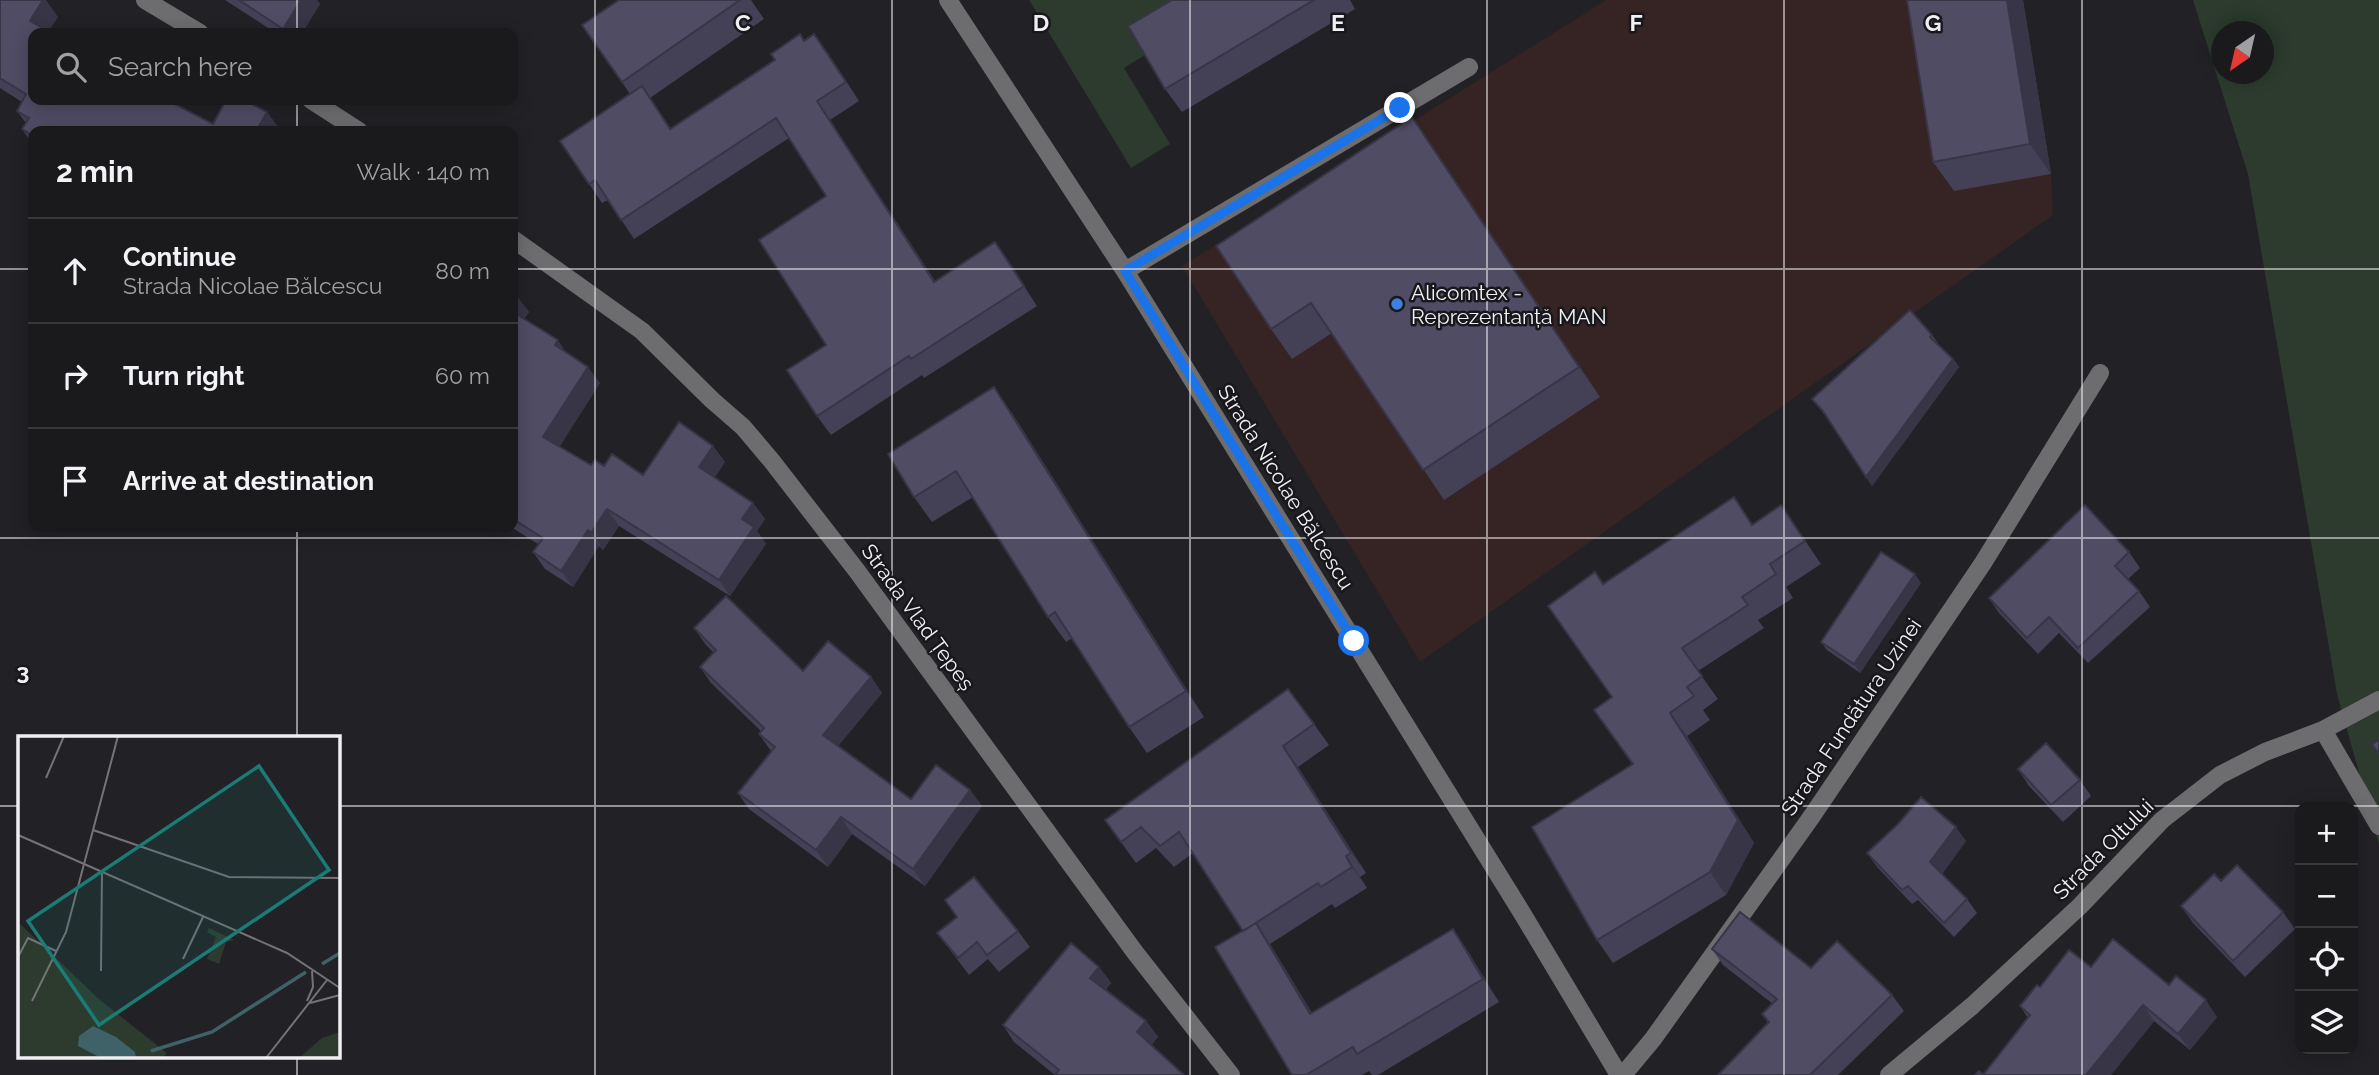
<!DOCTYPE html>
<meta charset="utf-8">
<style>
body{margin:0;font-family:Raleway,sans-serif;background:#272629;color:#f1f3f6}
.controls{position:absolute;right:21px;bottom:21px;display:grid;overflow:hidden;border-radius:14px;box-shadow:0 4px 18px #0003}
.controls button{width:63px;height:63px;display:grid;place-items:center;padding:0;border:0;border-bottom:2px solid #38383b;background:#1a191c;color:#f1f3f6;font:35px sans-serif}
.compass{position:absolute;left:2211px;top:21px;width:63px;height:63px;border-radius:50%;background:#1a191c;box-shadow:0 4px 18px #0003;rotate:214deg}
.stop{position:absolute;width:21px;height:21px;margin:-16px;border:5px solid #1a73e8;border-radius:50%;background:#fff}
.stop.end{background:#1a73e8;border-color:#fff;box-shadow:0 2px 7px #0008}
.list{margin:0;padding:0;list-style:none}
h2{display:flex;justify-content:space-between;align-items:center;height:91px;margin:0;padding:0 28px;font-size:30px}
h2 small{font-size:23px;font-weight:400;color:#9fa0a3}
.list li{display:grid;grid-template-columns:46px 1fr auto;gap:21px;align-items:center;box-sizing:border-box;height:105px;padding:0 28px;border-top:2px solid #38383b}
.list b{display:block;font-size:26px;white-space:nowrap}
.list p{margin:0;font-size:23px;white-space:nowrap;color:#9fa0a3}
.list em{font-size:23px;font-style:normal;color:#9fa0a3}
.icon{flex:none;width:38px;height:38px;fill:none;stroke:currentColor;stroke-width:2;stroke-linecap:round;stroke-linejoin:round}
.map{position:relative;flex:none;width:2379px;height:1075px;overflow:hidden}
.search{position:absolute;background:#1a191c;box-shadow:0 4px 18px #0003;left:28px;top:28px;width:490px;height:77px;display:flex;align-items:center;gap:18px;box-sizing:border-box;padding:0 24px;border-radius:14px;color:#9fa0a3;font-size:26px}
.panel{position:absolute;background:#1a191c;box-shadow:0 4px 18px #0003;left:28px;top:126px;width:490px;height:406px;border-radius:14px}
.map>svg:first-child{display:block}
</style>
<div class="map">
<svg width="2379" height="1075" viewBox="0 0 2379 1075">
<rect width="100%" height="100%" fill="#222125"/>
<path fill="#362323" d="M1606 0H2023L2051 174 2053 215 1420 662 1182 266Z"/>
<path fill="#2c3b2e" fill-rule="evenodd" d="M1029 0H1220L1141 48 1145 55 1124 68 1170 144 1131 168Z
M2193 0H2379V844L2337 694 2248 174ZM2222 32H2264V74H2222Z"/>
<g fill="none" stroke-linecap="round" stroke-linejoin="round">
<path stroke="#6d6c6e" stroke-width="18" d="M145 0 200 33
M948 0 1125 271 1522 913 1619 1075
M311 100 359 131
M513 239 642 331 712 400 743 427 771 460 857 571 1134 951 1231 1075
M1125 271 1469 67
M2323 730 2379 826
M1623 1075 1653 1039 1812 816 1983 563 2100 373
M1889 1075 1972 1006 2080 906 2162 820 2220 775 2265 752 2323 730 2379 700"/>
</g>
<path fill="#444156" d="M0 0 58 17 48 31 33 100H178L176 104 213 124 267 112 280 130 279 131H33V145L22 129 26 123 17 111 22 102 0 88Z
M225 0H317L320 4 302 33H276Z
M619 0H751L764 19 650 98 671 129 804 41 828 53 859 101 830 120 935 281 995 242 1037 306 924 378 922 375 831 435 817 416 826 345V196L789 138 634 239 608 200 602 203 560 141 630 94 582 25Z
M1172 0H1350L1355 9 1182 112 1165 89Z
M2023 0 2051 174 1954 191 1933 162Z
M1433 147 1600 397 1444 500 1332 333 1292 359 1271 329Z
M513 293 529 312 524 319 566 352 600 383 559 447 591 465 604 466 643 475 713 446 725 462 715 477 753 503 765 519 757 531 766 544 730 596 619 526 603 550 599 546 573 587 545 569 533 552 538 544 511 527H513Z
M1932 335 1938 343 1937 344 1953 359 1959 367 1872 486 1827 418 1812 399Z
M1012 413 1204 717 1147 753 1129 727 1072 638 1066 642 1048 617 973 497 932 522 914 497Z
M1781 505 1821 564 1786 587 1793 598 1758 620 1764 628 1698 671 1718 699 1703 710 1710 720 1687 736 1754 843 1726 895 1613 963 1597 940 1632 764 1594 710 1612 697 1603 584 1753 524Z
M2129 552 2140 568 2128 579 2139 591 2150 607 2088 663 2059 633 2038 654 1999 613 1989 598Z
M1921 583 1860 673 1827 650 1821 642Z
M694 628 803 671 871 677 882 693 838 746 911 799 970 790 982 806 925 886 852 834 828 867 749 809 738 793 771 751 759 734 761 731 711 683 700 667 714 653 706 645Z
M1314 724 1329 745 1298 767 1366 873 1360 877 1367 888 1335 908 1332 904 1270 944 1312 1013 1453 929 1469 953 1499 1002 1378 1075H1372L1369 1071 1362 1075H1292L1243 931 1193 853 1174 867 1156 848 1136 863 1105 820Z
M2018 769 2080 780 2091 796 2063 822 2029 786Z
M1966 841 1942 874 1967 899 1977 913 1954 937 1918 900 1912 904 1877 867 1867 853Z
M2181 906 2283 912 2295 929 2245 977 2193 923Z
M1018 931 1030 947 999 972 988 959 969 975 937 933Z
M1712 949 1811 968 1892 995 1904 1011 1838 1075H1718L1768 1023 1762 1014 1773 1004 1723 965Z
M1099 967 1111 983 1106 989 1146 1021 1158 1037 1151 1045 1055 1075 1014 1042 1003 1025Z
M2091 967 2169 985 2217 1017 2190 1050 2154 1021 2111 1075H1975H1983L2028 1018 2020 1006 2040 987Z"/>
<path fill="#373546" d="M43 0H46L58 17 47 33 30 21Z
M301 0H317L320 4 302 33H286L283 29Z
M2007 0H2023L2051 174 2030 144Z
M161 100H178L171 114Z
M817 101 830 120 947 301 934 282Z
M267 112 280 130 279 131H260L258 128Z
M1412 117 1433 147 1600 397 1579 367Z
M995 242 1009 261 1037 306 1024 286Z
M517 296 529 312 520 326 513 316V303Z
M558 340 569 357 555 345Z
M1953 359 1959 367 1872 486 1866 477Z
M588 367 600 383 555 454 543 437Z
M994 387 1012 413 1204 717 1186 691Z
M713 446 725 462 711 483 699 467Z
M753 503 765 519 757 531 766 544 730 596 719 580 742 519Z
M607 509 619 526 603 550 591 533Z
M588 530 599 546 573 587 561 571Z
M1915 574 1921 583 1860 673 1854 664Z
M871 677 882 693 834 751 823 735Z
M1670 713 1687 736 1754 843 1726 895 1710 872Z
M1283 746 1298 767 1366 873 1351 853Z
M970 790 982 806 925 886 913 869Z
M841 817 852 834 828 867 816 850Z
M1956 827 1966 841 1940 877 1930 862Z
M1346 856 1360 877 1367 888 1352 867Z
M1256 923 1272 947 1327 1038 1310 1014Z
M1453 929 1469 953 1499 1002 1483 979Z
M1099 967 1111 983 1102 994 1090 978Z
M2206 1000 2217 1017 2190 1050 2178 1034Z
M2143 1005 2154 1021 2111 1075H2086Z
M1146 1021 1158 1037 1149 1048 1137 1032Z"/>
<path fill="#4f4c64" stroke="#373546" stroke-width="2" d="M0 0H43L30 21 51 33H33V100H167L213 124 226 100H244L267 112 258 128 267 131H33V136L22 129 29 118 17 111 26 94 0 78Z
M239 0H301L283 29Z
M619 0H740L622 82 582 25Z
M1172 0H1314L1165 89 1128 26Z
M1907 0H2007L2030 144 1933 162Z
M800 34 804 41 814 34 846 82 817 101 934 282 995 242 1024 286 911 359 909 356 817 416 787 370 826 345 759 240 826 196 776 118 621 220 595 180 589 184 560 141 642 86 670 129 775 60 771 54Z
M1412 117 1579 367 1423 470 1311 303 1271 329 1216 246Z
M513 293 517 296 513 303Z
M1910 310 1932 335 1930 337 1953 359 1866 477 1823 411 1812 399Z
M513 312 558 340 555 345 588 367 543 437 591 465 595 460 604 466 612 454 643 475 679 422 713 446 699 467 753 503 742 519 754 527 719 580 607 509 591 533 588 530 561 571 533 552 543 538 513 519Z
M994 387 1186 691 1129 727 1055 612 1048 617 956 471 914 497 888 454Z
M1734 497 1752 525 1781 505 1805 541 1770 564 1776 574 1742 597 1748 605 1682 648 1702 676 1687 687 1694 696 1670 713 1738 820 1710 872 1597 940 1532 827 1633 764 1594 710 1612 697 1548 606 1595 572 1603 584Z
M2085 505 2129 552 2115 566 2139 591 2078 648 2049 617 2027 638 1989 598Z
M1881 552 1915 574 1854 664 1821 642Z
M726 596 803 671 828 641 871 677 823 735 911 799 936 765 970 790 913 869 841 817 816 850 738 793 775 747 759 734 764 728 700 667 716 650 694 628Z
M1288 689 1314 724 1283 746 1351 853 1346 856 1352 867 1321 887 1318 883 1243 931 1179 832 1160 846 1141 827 1121 842 1105 820Z
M2379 739V753L2372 745Z
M2046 743 2080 780 2051 805 2018 769Z
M1921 797 1956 827 1930 862 1967 899 1944 923 1908 886 1902 890 1867 853 1898 824Z
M2237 865 2283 912 2233 961 2181 906 2214 874 2221 881Z
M974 877 1018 931 987 955 977 942 958 958 937 933 957 917 945 900Z
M1740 912 1811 968 1837 941 1892 995 1810 1075H1718L1769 1022 1762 1014 1777 999 1712 949Z
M1256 923 1310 1014 1453 929 1483 979 1357 1054 1353 1047 1306 1075H1292L1215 947Z
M2113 939 2169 985 2176 976 2206 1000 2178 1034 2143 1005 2086 1075H1975L1979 1071 1983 1075 2030 1015 2020 1006 2037 985 2040 987 2069 950 2091 967Z
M1071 943 1099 967 1090 978 1146 1021 1137 1032 1184 1075H1055L1059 1070 1003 1025Z"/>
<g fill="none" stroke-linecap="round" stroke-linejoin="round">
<path stroke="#1a73e8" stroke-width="9" d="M1354 641 1125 271 1400 108"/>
</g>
<path fill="none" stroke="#f0eff2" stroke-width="2" stroke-opacity="0.55" d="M297 0V33M595 0V1075M892 0V1075M1190 0V1075M1487 0V1075M1784 0V1075M2082 0V1075M297 100V131M0 269H33M513 269H2379M297 527V737M0 538H2379M0 806H19M338 806H2379M297 1056V1075"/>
<circle fill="#3f7fe0" stroke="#18181c" stroke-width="2.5" cx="1397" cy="304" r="7"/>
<g text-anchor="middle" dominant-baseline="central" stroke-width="5" stroke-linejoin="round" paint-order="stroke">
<g font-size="21" fill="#f0eff2" stroke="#18181c" text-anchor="start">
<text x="1411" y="292">Alicomtex -<tspan x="1411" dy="24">Reprezentanță MAN</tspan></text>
</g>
<g font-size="21" fill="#f0eff2" stroke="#18181c">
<text transform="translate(1286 487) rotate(58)">Strada Nicolae Bălcescu</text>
<text transform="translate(918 617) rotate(54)">Strada Vlad Țepeș</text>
<text transform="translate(1851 717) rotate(-56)">Strada Fundătura Uzinei</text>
<text transform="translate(2103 849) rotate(-45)">Strada Oltului</text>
</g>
</g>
<g transform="translate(18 736)">
<rect width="322" height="322" fill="#222125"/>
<path d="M0 186 82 264 149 317 145 322H0ZM191 192 216 204 208 206 201 228 189 223 198 201 189 196ZM322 296V322H281L304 302Z" fill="#2c3b2e"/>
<path d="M75 290 98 301 117 316 118 322H83L60 310 61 300Z" fill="#3f6168"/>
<path fill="none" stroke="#3f6168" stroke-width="3.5" d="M304 228 322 217M133 315 194 296 288 236"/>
<path fill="none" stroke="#747377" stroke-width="2" d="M28 42 46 0M75 94 211 141 322 142M0 99 269 217 322 252M0 221 10 202 38 215M165 223 185 181M83 235 84 135M14 265 48 196 100 0M289 265 295 251 294 235M292 267 322 259M248 322 309 244"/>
<path fill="#1a7c75" fill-opacity="0.15" stroke="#1a7c75" stroke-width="3.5" d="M241 30 311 134 81 289 10 185Z"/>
<rect width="322" height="322" fill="none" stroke="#f0eff2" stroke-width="3.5"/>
</g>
<g font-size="23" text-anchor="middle" font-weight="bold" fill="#f0eff2" stroke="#18181c" stroke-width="5" stroke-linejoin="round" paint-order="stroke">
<text x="743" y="31">C</text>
<text x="1041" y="31">D</text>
<text x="1338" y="31">E</text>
<text x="1636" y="31">F</text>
<text x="1933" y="31">G</text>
<text x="23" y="680">3</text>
</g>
</svg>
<div class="controls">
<button>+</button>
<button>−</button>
<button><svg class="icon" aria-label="locate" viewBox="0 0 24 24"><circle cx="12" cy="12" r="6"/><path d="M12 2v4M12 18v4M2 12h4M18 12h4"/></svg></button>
<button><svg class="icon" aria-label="layers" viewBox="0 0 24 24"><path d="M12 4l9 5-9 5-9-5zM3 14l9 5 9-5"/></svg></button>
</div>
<svg class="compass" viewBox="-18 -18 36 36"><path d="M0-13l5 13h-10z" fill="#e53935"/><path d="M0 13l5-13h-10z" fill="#9fa0a3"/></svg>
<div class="stop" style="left:1354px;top:641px"></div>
<div class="stop end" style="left:1400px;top:108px"></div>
<div class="search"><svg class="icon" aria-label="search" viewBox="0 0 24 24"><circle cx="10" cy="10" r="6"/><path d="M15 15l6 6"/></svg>Search here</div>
<section class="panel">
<h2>2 min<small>Walk · 140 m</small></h2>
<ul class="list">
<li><svg class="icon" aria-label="ahead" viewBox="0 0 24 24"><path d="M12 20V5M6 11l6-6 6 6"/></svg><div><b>Continue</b><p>Strada Nicolae Bălcescu</p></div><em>80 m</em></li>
<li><svg class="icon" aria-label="right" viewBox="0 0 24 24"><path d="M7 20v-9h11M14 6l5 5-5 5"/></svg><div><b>Turn right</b></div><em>60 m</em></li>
<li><svg class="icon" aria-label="arrive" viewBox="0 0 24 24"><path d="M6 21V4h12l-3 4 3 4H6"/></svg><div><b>Arrive at destination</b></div></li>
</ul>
</section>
</div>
